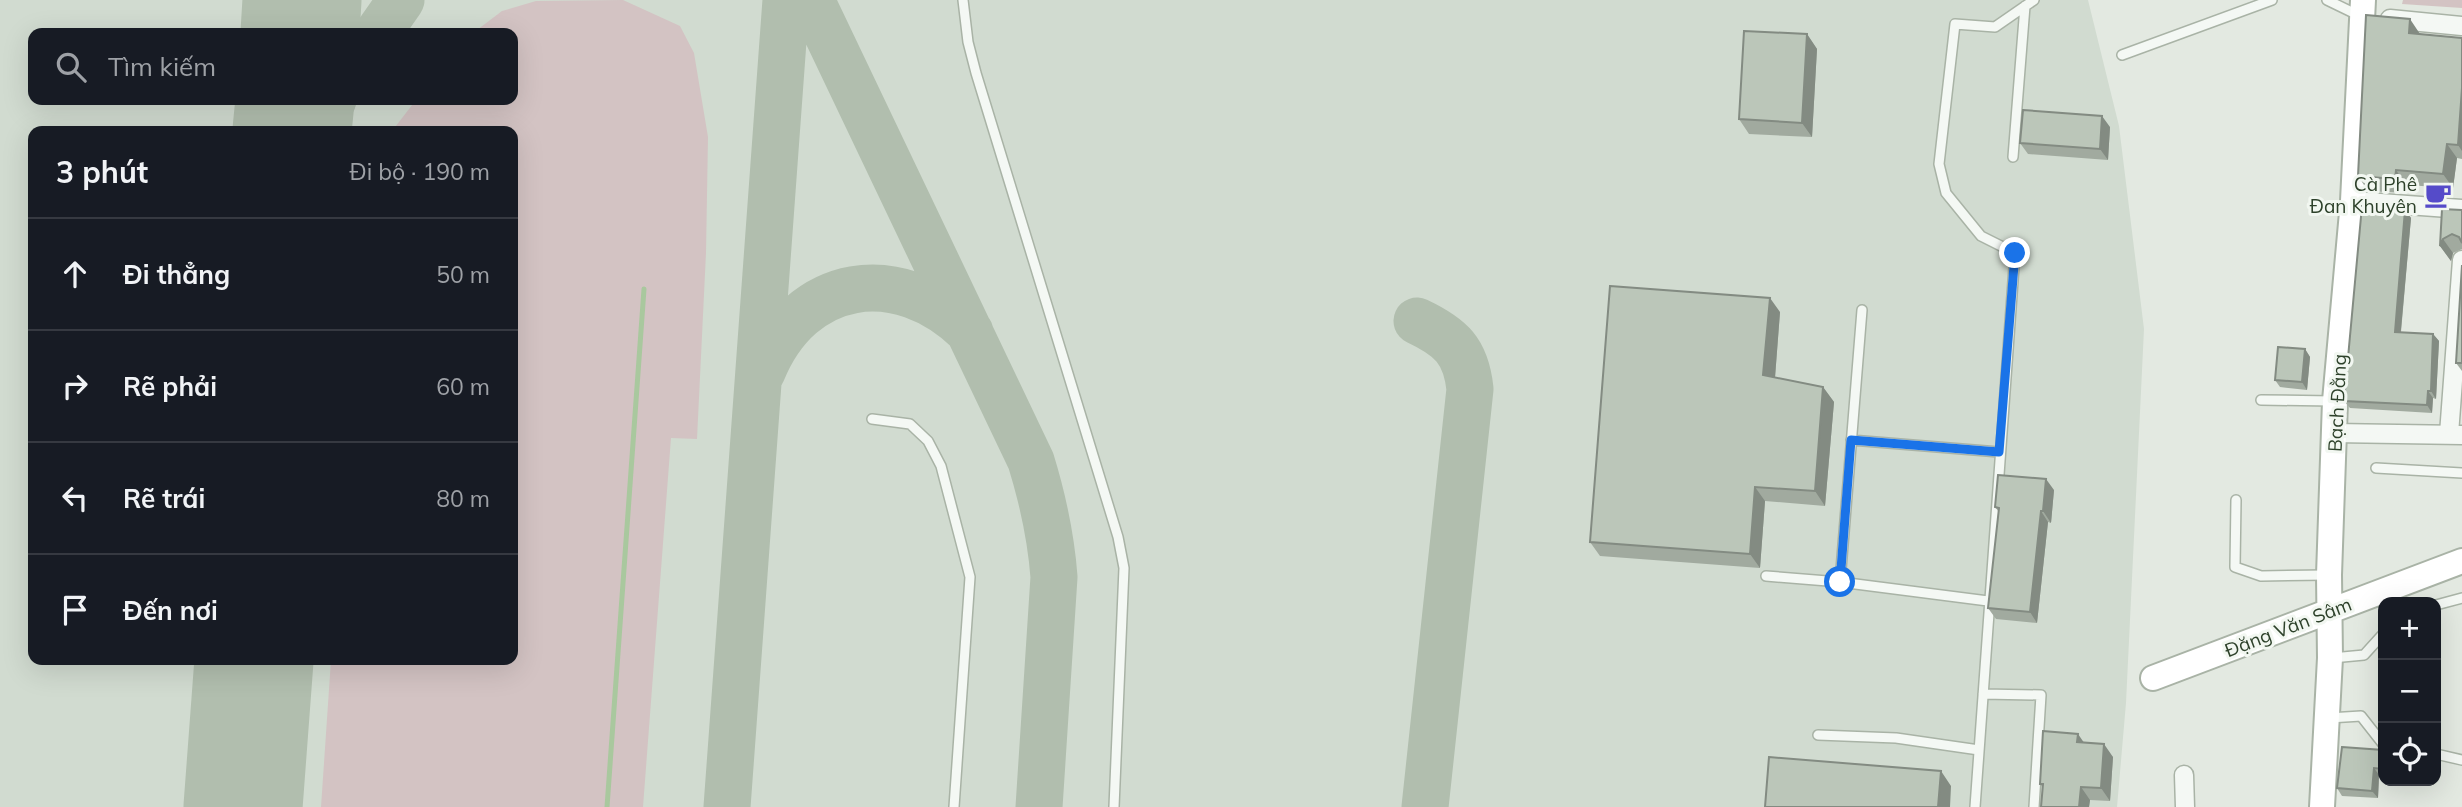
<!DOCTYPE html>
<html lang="vi">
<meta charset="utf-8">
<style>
body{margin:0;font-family:Mulish,sans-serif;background:#242831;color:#f1f3f6}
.controls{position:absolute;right:21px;bottom:21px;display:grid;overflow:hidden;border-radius:14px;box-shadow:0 7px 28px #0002}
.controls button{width:63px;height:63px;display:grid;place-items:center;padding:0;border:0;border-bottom:2px solid #363941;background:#171b24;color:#f1f3f6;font:35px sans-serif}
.stop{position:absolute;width:21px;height:21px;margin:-16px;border:5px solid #1a73e8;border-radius:50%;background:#fff}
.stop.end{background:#1a73e8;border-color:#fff;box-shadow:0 2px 7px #0008}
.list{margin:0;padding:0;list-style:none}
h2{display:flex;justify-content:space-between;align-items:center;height:91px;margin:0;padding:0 28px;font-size:30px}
h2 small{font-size:23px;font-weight:400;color:#9ea1a6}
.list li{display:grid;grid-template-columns:46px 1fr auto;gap:21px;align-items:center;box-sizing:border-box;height:112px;padding:0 28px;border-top:2px solid #363941}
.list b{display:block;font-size:26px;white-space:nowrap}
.list em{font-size:23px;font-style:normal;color:#9ea1a6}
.icon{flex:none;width:38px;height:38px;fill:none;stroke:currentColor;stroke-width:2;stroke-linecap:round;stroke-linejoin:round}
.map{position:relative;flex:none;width:2462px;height:807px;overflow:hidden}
.search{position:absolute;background:#171b24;box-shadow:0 7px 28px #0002;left:28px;top:28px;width:490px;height:77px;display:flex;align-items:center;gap:18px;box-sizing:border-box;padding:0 24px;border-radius:14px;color:#9ea1a6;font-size:26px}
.panel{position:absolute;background:#171b24;box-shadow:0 7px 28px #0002;left:28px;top:126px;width:490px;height:539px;border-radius:14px}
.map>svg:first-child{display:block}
</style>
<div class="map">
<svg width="2462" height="807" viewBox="0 0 2462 807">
<rect width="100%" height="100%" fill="#e3e9e1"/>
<path fill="#d1dbd0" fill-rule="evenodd" d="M0 0H2088L2119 126 2144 329 2126 703 2117 807H0ZM33 33H513V100H33ZM33 131H513V660H33Z"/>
<path fill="#d3c3c3" d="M623 0 680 26 694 53 708 137 706 253 697 439 671 438 643 807H321L331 660H513V131H392L416 100H513V33H473L502 11 536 1Z
M2403 0H2462V8L2402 4Z"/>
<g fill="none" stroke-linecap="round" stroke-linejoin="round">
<path stroke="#a9c89e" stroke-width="5" d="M607 807 644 289"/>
<path stroke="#b1beae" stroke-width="47" d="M811 0 1031 461C1043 500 1051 537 1054 577L1039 807
M378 33 401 0
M312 131 333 100
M1417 321C1451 337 1466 351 1470 389L1425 807
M762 372C801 276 898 262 970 332
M727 807 786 0"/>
<path stroke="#b1beae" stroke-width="119" d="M300 33 302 0
M292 131 295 100
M243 807 254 660"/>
<defs>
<path id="lane" d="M963 0 968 42 976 73 1118 537 1124 568 1114 807
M2327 0 2360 16
M2122 55 2272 0
M2013 157 2025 6
M2261 400 2333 401
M872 419 910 424 928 441 941 466 970 577 954 807
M1851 440 1999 452
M2376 468 2462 473
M2236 500 2235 567 2261 576 2327 575
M1766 576 1840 582 1988 601
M1840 582 1862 310
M2436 605 2462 598
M2332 658 2364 655 2383 634
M1983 694 2041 695 2034 807
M2329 718 2361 716 2383 744
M1818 735 1896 738 1979 750
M2436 754 2462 760
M1975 807 2015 253 1981 236 1946 193 1939 164 1955 24 1995 27 2034 0"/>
<path id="street" d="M2390 19 2462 26
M2353 201 2462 209
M2334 433 2462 435
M2449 434 2462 260
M2184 775 2185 807"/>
<path id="secondary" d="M2153 678 2462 561
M2322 807 2330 658 2329 575 2335 401 2353 201 2363 0"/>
</defs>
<use href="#lane" stroke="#a9b3a6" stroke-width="12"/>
<use href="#street" stroke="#a9b3a6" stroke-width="21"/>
<use href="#secondary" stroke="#a9b3a6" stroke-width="28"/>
<use href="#lane" stroke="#f4f8f4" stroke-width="9"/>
<use href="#street" stroke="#f4f8f4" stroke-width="18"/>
<use href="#secondary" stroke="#fff" stroke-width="24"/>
</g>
<path fill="#a1aa9f" d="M1807 34 1817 49 1812 137 1749 134 1739 119Z
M2420 34 2462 38V159L2457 158 2453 188 2406 185 2405 193 2368 191 2358 176Z
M2110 127 2108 160 2028 154 2020 143Z
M2442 209 2462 210V249L2453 253 2451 261 2440 246Z
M2405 210 2411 218 2401 332 2433 334 2439 341 2436 399 2433 398 2432 413 2350 408 2344 401Z
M2462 265V371L2456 363Z
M1780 312 1775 378 1823 387 1834 402 1825 506 1765 501 1760 568 1600 556 1590 542Z
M2305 349 2310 357 2307 390 2280 387 2275 380Z
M2054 490 2051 523 2048 522 2037 623 1996 619 1988 608 1999 512 1995 507Z
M2084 742 2113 757 2110 801 2090 800 2089 807H2041L2043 788 2040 784Z
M2383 750V776L2379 775 2378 798 2342 796 2337 788Z"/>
<path fill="#838b82" d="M2410 19 2420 34 2409 33Z
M1807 34 1817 49 1812 137 1802 123Z
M2462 88V151L2458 145Z
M2102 116 2110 127 2108 160 2100 149Z
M2447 144 2457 158 2453 188 2443 174Z
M2396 170 2406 185 2405 193 2395 179Z
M2405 210 2411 218 2400 340 2395 332Z
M2443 239 2453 253 2451 261 2440 246Z
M1770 298 1780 312 1774 390 1763 375Z
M2433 334 2439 341 2436 399 2431 391Z
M2305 349 2310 357 2307 390 2302 382Z
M1823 387 1834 402 1825 506 1815 491Z
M2428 391 2433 398 2432 413 2427 405Z
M2046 479 2054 490 2051 523 2043 511Z
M1755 487 1765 501 1760 568 1750 554Z
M2041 511 2048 522 2037 623 2030 612Z
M2078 734 2087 747 2077 742Z
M2104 744 2113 757 2110 801 2101 788Z
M2374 768 2379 775 2378 798 2372 791Z
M1941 771 1951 786 1950 807H1938Z
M2081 787 2090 800 2089 807H2079Z"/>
<path fill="#bbc6b9" stroke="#838b82" stroke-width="2" d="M2366 15 2410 19 2409 33 2462 38V88L2458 145 2447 144 2443 174 2396 170 2395 179 2358 176Z
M1744 31 1807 34 1802 123 1739 119Z
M2023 110 2102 116 2100 149 2020 143Z
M2362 206 2405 210 2395 332 2433 334 2431 391H2428L2427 405 2344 401Z
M2442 209 2462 210V243L2459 237 2452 234 2443 239 2440 246Z
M2462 265V363H2456Z
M1610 286 1770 298 1763 375 1823 387 1815 491 1755 487 1750 554 1590 542Z
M2278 347 2305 349 2302 382 2275 380Z
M1998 475 2046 479 2043 511H2041L2030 612 1988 608 1999 508 1995 507Z
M2043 731 2078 734 2077 742 2104 744 2101 788 2081 787 2079 807H2041L2043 784H2040Z
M2342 747 2383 750V769L2374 768 2372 791 2337 788Z
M1769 757 1941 771 1938 807H1765Z"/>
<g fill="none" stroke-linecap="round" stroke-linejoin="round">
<path stroke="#1a73e8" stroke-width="9" d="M1840 582 1851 440 1999 452 2015 253"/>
</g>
<defs>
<symbol id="cafe-bare" viewBox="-9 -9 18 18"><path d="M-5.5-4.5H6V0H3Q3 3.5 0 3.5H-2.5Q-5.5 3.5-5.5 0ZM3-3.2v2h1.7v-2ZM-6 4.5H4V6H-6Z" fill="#554bc9" stroke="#f2f7f1" stroke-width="2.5" paint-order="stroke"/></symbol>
</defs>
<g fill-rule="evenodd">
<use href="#cafe-bare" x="2419" y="176" width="38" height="38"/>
</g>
<g text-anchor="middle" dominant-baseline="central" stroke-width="6" stroke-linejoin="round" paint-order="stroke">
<g font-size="19" fill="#2d412a" stroke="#f2f7f1" text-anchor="end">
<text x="2417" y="184">Cà Phê<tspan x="2417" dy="22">Đan Khuyên</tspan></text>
</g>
<g font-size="19" fill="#2d412a" stroke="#f2f7f1">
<text transform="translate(2337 403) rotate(-87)">Bạch Đằng</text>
<text transform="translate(2288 627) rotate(-21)">Đặng Văn Sâm</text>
</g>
</g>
</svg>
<div class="controls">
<button>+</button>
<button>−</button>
<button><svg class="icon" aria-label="locate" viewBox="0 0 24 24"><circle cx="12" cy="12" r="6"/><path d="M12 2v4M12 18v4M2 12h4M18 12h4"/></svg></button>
</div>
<div class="stop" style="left:1840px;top:582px"></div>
<div class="stop end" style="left:2015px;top:253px"></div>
<div class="search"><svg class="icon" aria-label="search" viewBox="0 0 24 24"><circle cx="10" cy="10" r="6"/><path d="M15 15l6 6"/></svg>Tìm kiếm</div>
<section class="panel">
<h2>3 phút<small>Đi bộ · 190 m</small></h2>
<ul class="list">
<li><svg class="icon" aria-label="ahead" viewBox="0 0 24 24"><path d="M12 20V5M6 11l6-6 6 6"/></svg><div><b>Đi thẳng</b></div><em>50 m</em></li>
<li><svg class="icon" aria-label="right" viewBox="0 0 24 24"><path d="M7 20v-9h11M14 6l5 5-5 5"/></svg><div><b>Rẽ phải</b></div><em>60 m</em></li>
<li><svg class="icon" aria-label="left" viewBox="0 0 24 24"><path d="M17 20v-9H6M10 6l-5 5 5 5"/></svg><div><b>Rẽ trái</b></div><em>80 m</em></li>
<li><svg class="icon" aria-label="arrive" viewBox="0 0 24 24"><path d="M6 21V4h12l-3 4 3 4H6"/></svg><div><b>Đến nơi</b></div></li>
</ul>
</section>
</div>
